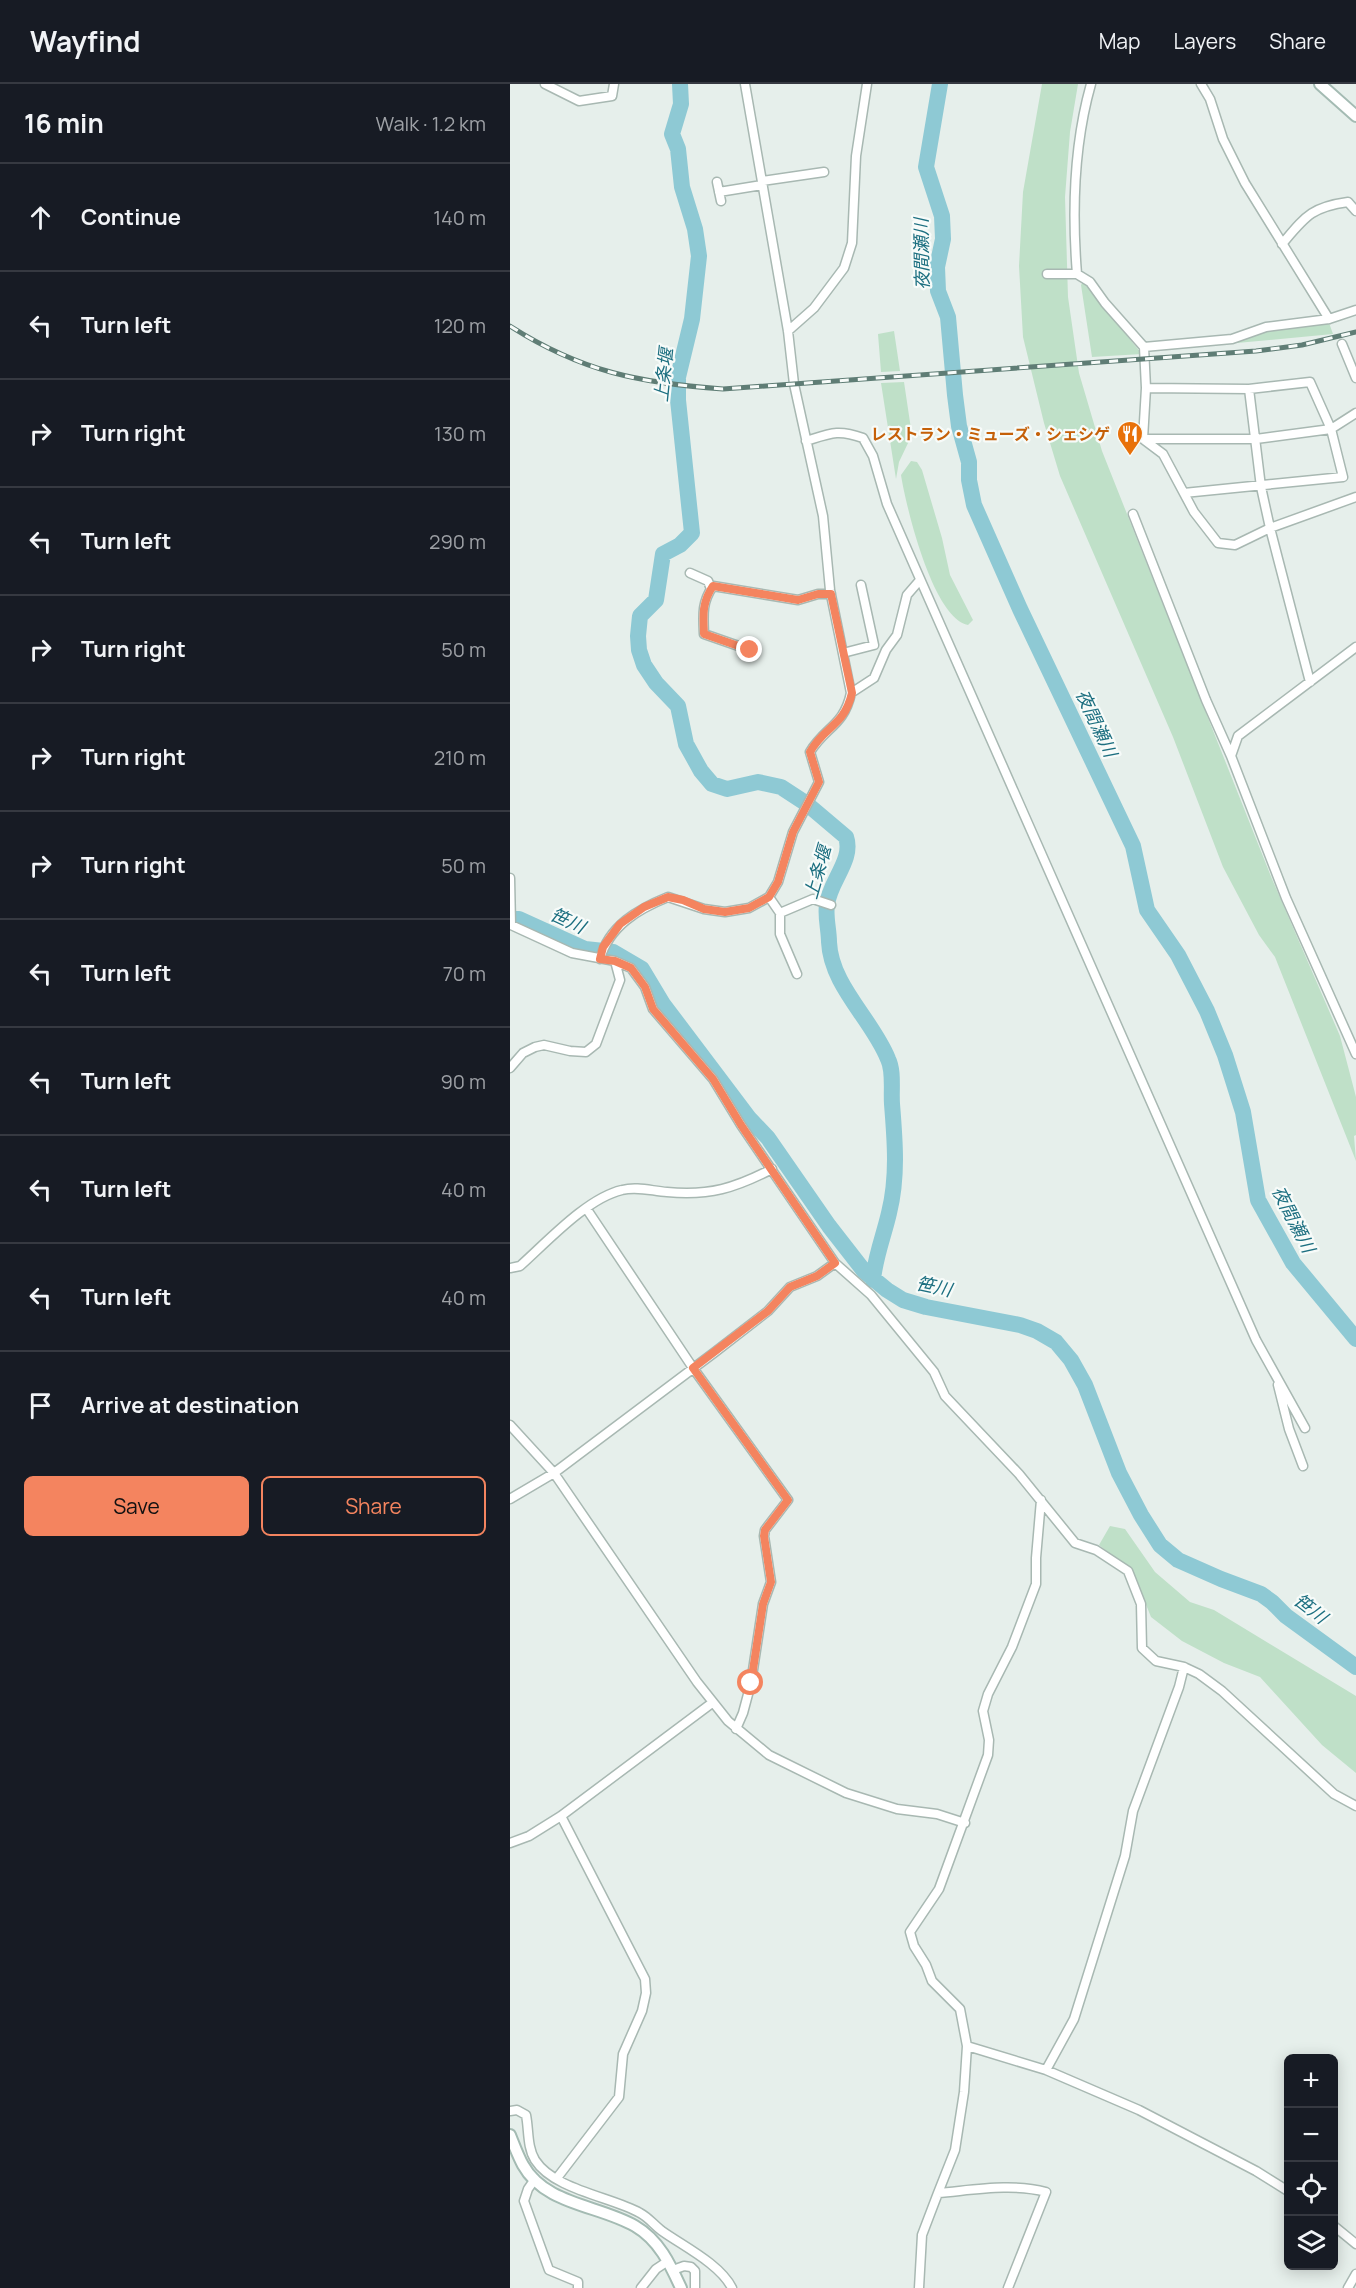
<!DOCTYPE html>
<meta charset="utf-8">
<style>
body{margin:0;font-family:Manrope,"Noto Sans JP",sans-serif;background:#20242c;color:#f1f3f6}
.controls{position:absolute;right:18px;bottom:18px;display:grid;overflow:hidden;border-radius:9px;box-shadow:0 3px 15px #0003}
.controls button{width:54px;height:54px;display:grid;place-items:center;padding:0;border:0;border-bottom:2px solid #363941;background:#171b24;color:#f1f3f6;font:30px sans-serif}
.stop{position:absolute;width:18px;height:18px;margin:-14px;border:4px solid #f4845f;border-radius:50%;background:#fff}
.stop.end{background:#f4845f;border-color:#fff;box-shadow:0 2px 6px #0008}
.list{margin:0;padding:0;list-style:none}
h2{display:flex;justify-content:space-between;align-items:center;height:78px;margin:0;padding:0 24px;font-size:26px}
h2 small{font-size:20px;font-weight:400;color:#9ea1a6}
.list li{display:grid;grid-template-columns:39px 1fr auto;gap:18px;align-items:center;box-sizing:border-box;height:108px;padding:0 24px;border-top:2px solid #363941}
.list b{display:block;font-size:22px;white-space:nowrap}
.list em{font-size:20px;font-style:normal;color:#9ea1a6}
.actions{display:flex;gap:12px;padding:18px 24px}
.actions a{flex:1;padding:14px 0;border:2px solid #f4845f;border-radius:9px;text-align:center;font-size:21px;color:#f4845f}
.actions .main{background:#f4845f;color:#111}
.icon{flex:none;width:33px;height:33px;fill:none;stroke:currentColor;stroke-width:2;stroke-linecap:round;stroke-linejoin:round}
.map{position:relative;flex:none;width:846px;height:2204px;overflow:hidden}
header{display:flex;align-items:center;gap:36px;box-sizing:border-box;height:84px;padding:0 30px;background:#171b24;border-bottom:2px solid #363941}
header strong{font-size:28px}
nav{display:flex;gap:33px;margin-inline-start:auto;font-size:21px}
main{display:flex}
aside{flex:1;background:#171b24}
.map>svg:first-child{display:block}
</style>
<header>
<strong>Wayfind</strong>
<nav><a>Map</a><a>Layers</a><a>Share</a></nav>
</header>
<main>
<aside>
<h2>16 min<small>Walk · 1.2 km</small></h2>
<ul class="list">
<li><svg class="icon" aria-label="ahead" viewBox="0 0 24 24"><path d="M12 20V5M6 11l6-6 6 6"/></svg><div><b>Continue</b></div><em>140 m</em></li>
<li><svg class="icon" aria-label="left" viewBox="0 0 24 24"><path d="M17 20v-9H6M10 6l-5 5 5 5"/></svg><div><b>Turn left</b></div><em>120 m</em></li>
<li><svg class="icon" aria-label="right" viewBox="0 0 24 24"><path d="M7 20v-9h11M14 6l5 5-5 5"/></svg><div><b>Turn right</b></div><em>130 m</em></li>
<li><svg class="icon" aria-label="left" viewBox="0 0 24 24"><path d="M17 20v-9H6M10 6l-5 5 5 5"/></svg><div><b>Turn left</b></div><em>290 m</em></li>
<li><svg class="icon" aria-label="right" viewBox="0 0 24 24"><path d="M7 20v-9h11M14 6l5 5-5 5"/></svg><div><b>Turn right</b></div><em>50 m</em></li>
<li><svg class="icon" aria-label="right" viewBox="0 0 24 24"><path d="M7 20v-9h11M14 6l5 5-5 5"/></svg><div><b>Turn right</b></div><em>210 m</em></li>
<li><svg class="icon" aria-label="right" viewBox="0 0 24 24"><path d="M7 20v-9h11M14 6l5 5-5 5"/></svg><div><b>Turn right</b></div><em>50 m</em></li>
<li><svg class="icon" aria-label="left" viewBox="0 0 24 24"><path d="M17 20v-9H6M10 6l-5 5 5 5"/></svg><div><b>Turn left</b></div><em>70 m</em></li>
<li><svg class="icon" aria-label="left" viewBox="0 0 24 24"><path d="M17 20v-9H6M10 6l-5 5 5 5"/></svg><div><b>Turn left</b></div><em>90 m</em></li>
<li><svg class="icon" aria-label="left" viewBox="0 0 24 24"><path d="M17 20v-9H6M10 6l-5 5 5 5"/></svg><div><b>Turn left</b></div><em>40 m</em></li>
<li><svg class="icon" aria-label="left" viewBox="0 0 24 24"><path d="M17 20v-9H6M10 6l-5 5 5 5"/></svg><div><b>Turn left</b></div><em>40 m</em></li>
<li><svg class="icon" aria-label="arrive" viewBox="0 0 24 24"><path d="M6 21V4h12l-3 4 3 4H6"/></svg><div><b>Arrive at destination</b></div></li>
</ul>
<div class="actions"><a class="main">Save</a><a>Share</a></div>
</aside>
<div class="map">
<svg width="846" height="2204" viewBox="0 0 846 2204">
<rect width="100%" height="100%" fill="#e6efeb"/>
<path fill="#bfe0c8" d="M532 0H568L560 48 555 113 558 213 569 289 592 367 762 795 830 952 846 1013V1051L844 1052 846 1077 765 873 749 851 713 783 663 653 550 392 534 339 513 253 509 182 513 108Z
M573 198 632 270 582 273 571 201Z
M818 236 823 250 641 267 642 265Z
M384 247 390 287 371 288 368 250Z
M394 298 401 345 399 357 389 378 386 395 371 299Z
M401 377 407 378 412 386 432 454 440 491 463 536 458 541C423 534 396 423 391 391Z
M600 1442 615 1445 645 1488 680 1518 704 1526 846 1612V1689L812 1661 750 1593 714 1579 672 1557 641 1533 623 1488 589 1461Z"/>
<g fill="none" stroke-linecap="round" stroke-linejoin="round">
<path stroke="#8ec9d4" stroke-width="16" d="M170 0 171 20 162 50 168 65 172 103 185 145 189 172 182 235 168 293V316L182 449 170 461 153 470 146 516 130 532 128 552 129 566 134 581 146 599 168 622 176 660 191 687 202 700 217 705 248 698 271 703 297 720 336 753C344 776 319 798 317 821 315 832 319 846 319 858 321 902 362 935 378 975 384 987 381 1006 382 1020 385 1057 388 1093 379 1129 374 1151 365 1173 363 1196
M430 0 416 83 432 132 433 155 427 183 428 207 438 233 445 311 449 342 459 378V396L464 421 510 525 623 762 637 826 668 871 697 927 715 971 733 1028 748 1116 783 1179 846 1255
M0 835H9L75 865 103 868 132 885 153 920 239 1034 258 1054 319 1142 354 1187 377 1206 393 1216 416 1223 510 1241 527 1247 546 1258 561 1276 575 1301 609 1389 631 1431 650 1461 668 1476 711 1495 751 1510 762 1518 776 1532 846 1583"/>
<defs>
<path id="street" d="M35 0 69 17 102 12 104 0
M691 0 700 15 713 55 735 99 819 235
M252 97 314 88
M207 98 211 117
M209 108 252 101
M772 160C795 133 801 123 838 118L846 127
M537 190H567L580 198 595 219 634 263 636 304 633 355 653 370 684 428 708 459 725 461 760 444 846 413
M567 190C562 128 564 60 581 0
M278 247 304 224 334 184 342 159 346 72 357 0
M832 260 846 294
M634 263 722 255 756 243 819 235 846 226
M636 304 739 305 800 298 821 345 833 393 674 409
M739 305 751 403 760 444 800 598
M633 355H746L821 345 846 329
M296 357C321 349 328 345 353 354L363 372 377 420 746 1256 795 1344
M623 430 696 616 721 672
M180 489 198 497 201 505
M846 563 728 652 721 672 776 814 846 970
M240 566 194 550C193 530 192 518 203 502L288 516 308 510H321
M333 569 364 561 351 501
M341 609 364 594 376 566 387 551 397 511 410 496
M0 794 1 841 62 869 105 877 121 884 135 903 143 925 203 995 231 1041 325 1179 361 1211 424 1288 435 1312 509 1390 565 1459 586 1466 618 1487 631 1520 632 1564 646 1577 674 1583 689 1590 712 1607 824 1710 846 1722
M259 813 270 829 303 815 321 821
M270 829V850L287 890
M90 875C99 842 128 825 158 813L194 825 215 828 239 824 259 813 268 798 283 748 309 698 300 668C315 643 334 642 341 609L320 506 313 432 284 300 278 247 235 0
M0 984 13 969 25 963 34 961 60 967 76 968 86 960 110 896 105 877
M76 1124 183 1284 278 1416 255 1446 254 1452 261 1498 253 1520 241 1599 233 1629 226 1645
M0 1184 10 1182C37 1158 77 1114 112 1106 127 1102 142 1107 157 1108 200 1112 225 1104 262 1085
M768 1301 779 1345 793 1382
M0 1341 44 1389 187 1598 218 1637 259 1671 336 1709 387 1725 427 1730 455 1739
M0 1415 44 1389 205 1268 258 1227 280 1203 307 1192 325 1179
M0 1759 19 1752 51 1732 202 1619
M457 1962 536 1986 629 2026 746 2087 778 2107
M536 1986 564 1935 615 1772 623 1727 669 1603 674 1583
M0 2027 7 2026 16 2031C19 2046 17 2063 25 2076 44 2106 102 2113 130 2129 138 2133 144 2141 152 2147 173 2162 210 2180 222 2204
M47 2094 109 2013 113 1970 132 1927 136 1909 135 1895 51 1732
M25 2095 18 2105 14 2117 39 2186 68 2198V2204
M824 2142 846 2160
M163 2186 174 2182 181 2183 185 2187V2204
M131 2204 146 2185 158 2177
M409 2204 412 2151 428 2109
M498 2204 536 2108C502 2099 464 2106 428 2109L445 2066 454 2008 457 1962 450 1925 422 1897 416 1881 404 1862 400 1848 429 1805 478 1671 479 1656 473 1627 478 1610 502 1563 526 1500V1474L531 1416
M838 2204 846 2190"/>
<path id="secondary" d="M810 0 846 32
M0 2051C4 2061 8 2072 13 2081 35 2121 89 2121 125 2142 149 2156 160 2180 171 2204"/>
</defs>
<use href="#street" stroke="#a8b8b2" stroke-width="11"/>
<use href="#secondary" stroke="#a4bbb3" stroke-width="14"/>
<use href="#street" stroke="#fff" stroke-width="8"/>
<use href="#secondary" stroke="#fff" stroke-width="10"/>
<defs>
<path id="rail" d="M0 242C72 288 130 299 213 305L746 267 792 261 846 248"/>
</defs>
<use href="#rail" stroke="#5f7d75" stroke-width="5"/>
<use href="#rail" stroke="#f7fbf9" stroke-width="3" stroke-dasharray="9" stroke-linecap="butt"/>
</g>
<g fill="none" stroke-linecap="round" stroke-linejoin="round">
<path stroke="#f4845f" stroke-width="8" d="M240 566 194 550C193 531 192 518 203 502L288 516 308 510H321L342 609C334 643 314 642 300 668L309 698 283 748 268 798 259 813 239 824 215 828 194 825 173 816 158 813 134 823 110 840 93 863 90 875 105 877 121 884 135 903 143 925 203 995 231 1041 325 1179 307 1192 280 1203 258 1227 183 1284 278 1416 255 1446 254 1452 261 1498 253 1520 241 1599"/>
</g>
<defs>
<symbol id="restaurant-pin" viewBox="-11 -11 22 30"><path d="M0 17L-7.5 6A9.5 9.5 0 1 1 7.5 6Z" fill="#e8710a" stroke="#f7fbf9"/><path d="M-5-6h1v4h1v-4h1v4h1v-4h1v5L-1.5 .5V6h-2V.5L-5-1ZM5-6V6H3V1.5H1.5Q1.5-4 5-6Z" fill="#fff"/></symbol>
</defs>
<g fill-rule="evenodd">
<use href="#restaurant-pin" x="605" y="335" width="30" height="40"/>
</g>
<g text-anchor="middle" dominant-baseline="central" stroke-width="4.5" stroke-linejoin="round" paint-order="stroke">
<g font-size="16" font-weight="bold" fill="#c56008" stroke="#f7fbf9" text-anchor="end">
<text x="600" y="350">レストラン・ミューズ・シェシゲ</text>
</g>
<g font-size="18" font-style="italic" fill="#1c6f80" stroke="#f7fbf9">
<text transform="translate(411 170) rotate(-91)">夜間瀬川</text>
<text transform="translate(153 291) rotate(-84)">上条堰</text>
<text transform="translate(587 639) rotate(65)">夜間瀬川</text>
<text transform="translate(307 788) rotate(-74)">上条堰</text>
<text transform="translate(58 836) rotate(25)">笹川</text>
<text transform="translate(784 1135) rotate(63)">夜間瀬川</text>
<text transform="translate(424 1202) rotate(12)">笹川</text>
<text transform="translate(801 1524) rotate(38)">笹川</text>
</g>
</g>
</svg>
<div class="controls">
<button>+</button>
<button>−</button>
<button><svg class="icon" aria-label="locate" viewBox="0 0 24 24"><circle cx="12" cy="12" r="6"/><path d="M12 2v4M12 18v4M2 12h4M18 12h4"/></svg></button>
<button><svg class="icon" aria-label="layers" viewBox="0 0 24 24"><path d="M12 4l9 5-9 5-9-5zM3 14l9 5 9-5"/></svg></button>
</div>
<div class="stop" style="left:241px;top:1599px"></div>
<div class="stop end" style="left:240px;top:566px"></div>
</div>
</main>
